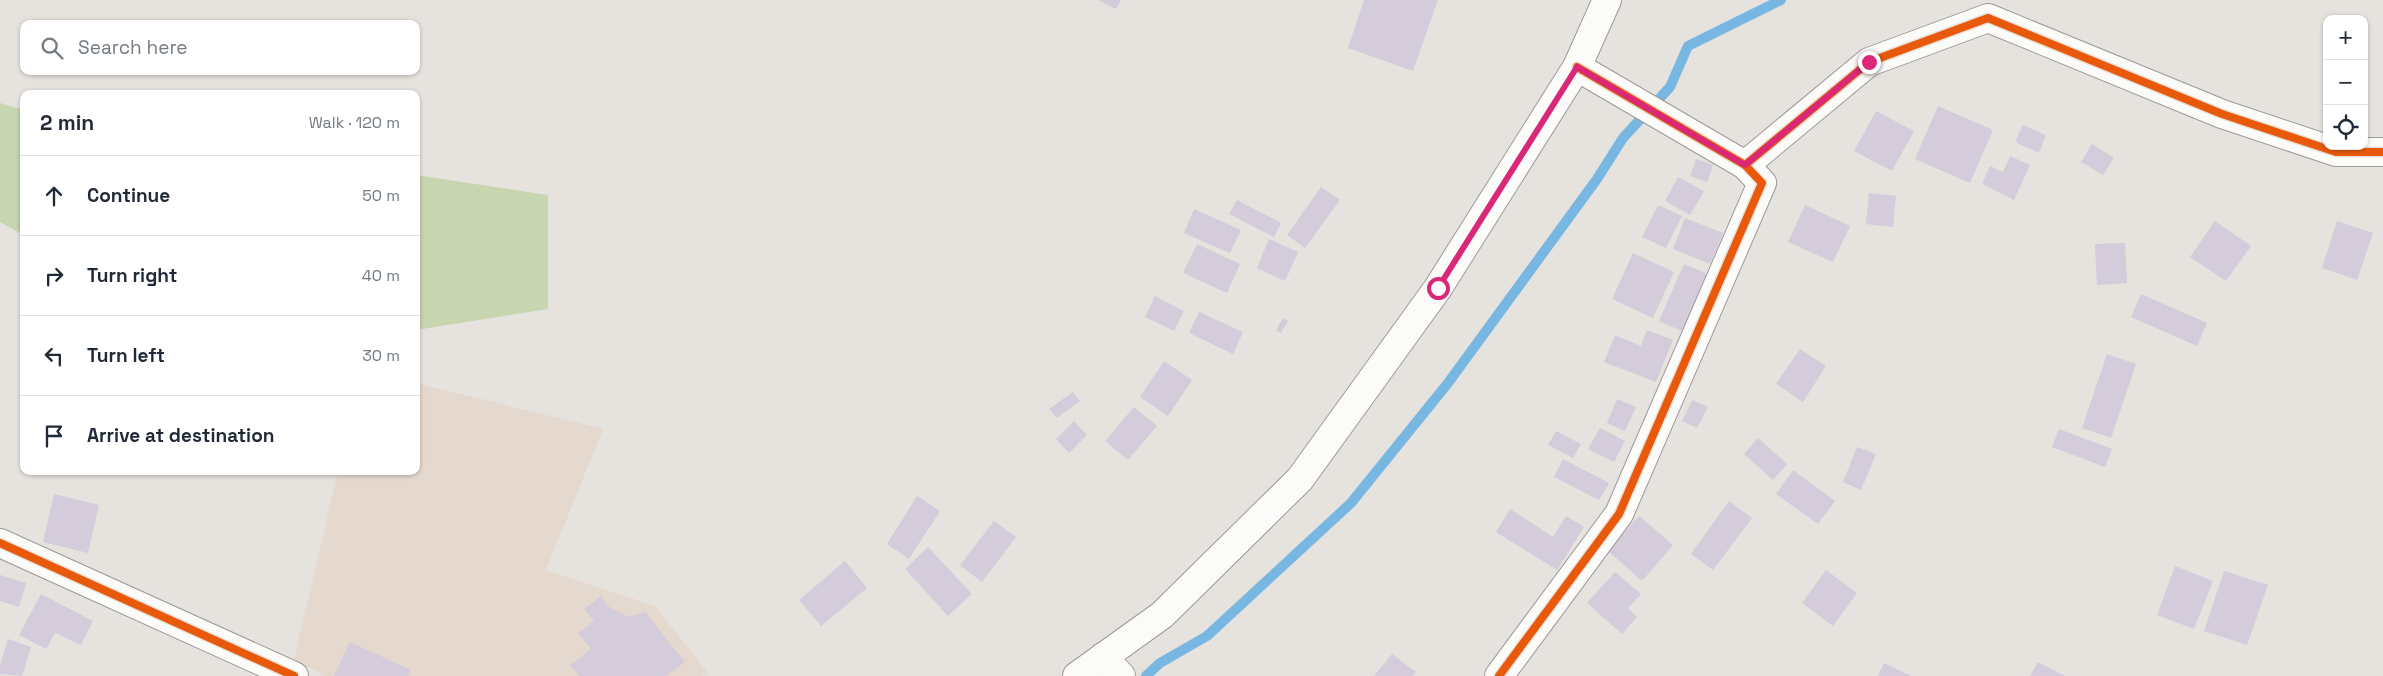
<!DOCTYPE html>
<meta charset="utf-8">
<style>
body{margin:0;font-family:"Space Grotesk",sans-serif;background:#f6f6f7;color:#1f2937}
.controls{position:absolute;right:15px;top:15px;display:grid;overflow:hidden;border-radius:10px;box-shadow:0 1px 4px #0004}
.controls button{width:45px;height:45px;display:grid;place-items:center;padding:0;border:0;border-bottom:1px solid #e0e1e3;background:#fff;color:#1f2937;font:25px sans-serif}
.stop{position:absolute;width:15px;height:15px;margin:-11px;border:4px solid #db2777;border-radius:50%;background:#fff}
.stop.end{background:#db2777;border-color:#fff;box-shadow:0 1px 5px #0008}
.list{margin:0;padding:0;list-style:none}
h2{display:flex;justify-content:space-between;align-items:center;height:65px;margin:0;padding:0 20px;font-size:21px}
h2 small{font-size:16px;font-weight:400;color:#747a83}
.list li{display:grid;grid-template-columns:32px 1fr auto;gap:15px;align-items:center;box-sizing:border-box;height:80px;padding:0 20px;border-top:1px solid #e0e1e3}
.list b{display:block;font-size:19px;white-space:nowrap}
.list em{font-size:16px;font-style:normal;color:#747a83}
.icon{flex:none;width:28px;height:28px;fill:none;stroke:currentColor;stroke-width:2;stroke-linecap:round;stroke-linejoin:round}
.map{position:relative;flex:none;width:2383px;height:676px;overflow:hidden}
.search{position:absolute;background:#fff;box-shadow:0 1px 4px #0004;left:20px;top:20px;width:400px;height:55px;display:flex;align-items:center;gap:12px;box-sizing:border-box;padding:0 18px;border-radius:10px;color:#747a83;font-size:19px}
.panel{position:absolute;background:#fff;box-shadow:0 1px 4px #0004;left:20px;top:90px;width:400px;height:385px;border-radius:10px}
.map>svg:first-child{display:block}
</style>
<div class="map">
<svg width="2383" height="676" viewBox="0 0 2383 676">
<rect width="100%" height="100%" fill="#e6e2de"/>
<path fill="#e5d8ce" d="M416 383 603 429 546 570 655 606 708 673 702 676H325L294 660 338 471H416Z"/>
<path fill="#c7d5b0" d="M0 103 24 110V235L0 222Z
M416 175 548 195V309L416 330Z"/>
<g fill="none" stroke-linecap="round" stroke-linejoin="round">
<path stroke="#79b7e3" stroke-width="10" d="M1146 676 1160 663 1207 636 1351 503 1448 383 1597 179 1623 138 1670 87 1688 46 1781 0"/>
</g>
<path fill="#d4cbdb" d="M1098 0H1121L1116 9Z
M1364 0H1438L1413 71 1348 48Z
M1938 106 1993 130 1970 183 1915 159Z
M1876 111 1914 131 1892 171 1854 151Z
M2023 125 2046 135 2039 153 2015 142Z
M2092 144 2114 158 2103 175 2081 162Z
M2010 156 2030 165 2014 200 1982 184 1990 166 2003 172Z
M1696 159 1713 165 1707 182 1690 176Z
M1678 177 1704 191 1690 215 1665 201Z
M1321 187 1340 200 1305 248 1287 235Z
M1869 193 1896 196 1893 227 1866 224Z
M1237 200 1281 223 1274 237 1229 214Z
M1658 205 1682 216 1666 248 1642 237Z
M1805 205 1850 226 1833 262 1788 242Z
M1194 209 1241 230 1230 253 1184 233Z
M1685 218 1723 233 1710 264 1673 249Z
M2215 221 2251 246 2226 281 2190 257Z
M2337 221 2373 233 2357 280 2322 268Z
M1269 239 1298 252 1285 281 1257 268Z
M2125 243 2127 283 2097 285 2095 244Z
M1197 244 1240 264 1227 293 1183 273Z
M1633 253 1674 272 1653 318 1612 299Z
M1684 264 1710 275 1684 332 1659 321Z
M2141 294 2207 323 2197 346 2131 317Z
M1155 296 1184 311 1174 331 1145 317Z
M1199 312 1243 332 1233 354 1189 333Z
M1283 318 1288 321 1281 333 1276 330Z
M1647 330 1673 340 1656 382 1604 362 1615 335 1641 346Z
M1800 349 1826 366 1803 402 1776 384Z
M2107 354 2136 364 2111 438 2082 428Z
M1164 361 1192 380 1168 416 1140 397Z
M1073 392 1080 401 1057 418 1049 409Z
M1617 399 1636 407 1625 431 1607 423Z
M1692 400 1708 407 1697 428 1682 421Z
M1134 407 1157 426 1128 460 1105 441Z
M1074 421 1087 435 1069 453 1056 439Z
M1600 428 1625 441 1614 462 1588 449Z
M2059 429 2112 449 2105 467 2052 447Z
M1556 431 1581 444 1573 458 1548 445Z
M1758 438 1787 464 1773 480 1744 454Z
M1857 447 1876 454 1861 490 1843 482Z
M1563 459 1609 483 1599 500 1554 477Z
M1793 470 1835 501 1818 524 1776 494Z
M54 494 99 505 88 553 43 542Z
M917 496 940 511 909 559 887 544Z
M1729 501 1752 518 1713 570 1691 554Z
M1510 509 1553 537 1566 516 1584 527 1557 570 1496 532Z
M1639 516 1673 545 1642 581 1608 551Z
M994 521 1016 537 982 582 960 565Z
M928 547 972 594 948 616 905 569Z
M845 561 867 588 821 626 799 600Z
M2175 566 2213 581 2194 629 2157 615Z
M1826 570 1857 593 1833 626 1802 603Z
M2224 571 2268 585 2247 645 2204 631Z
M1615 572 1641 594 1628 608 1637 617 1622 634 1587 603Z
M0 575 26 583 19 607 0 601Z
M41 594 93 621 81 645 55 633 46 649 19 635Z
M601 596 610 608 629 617 645 612 685 662 666 676H579L570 665 591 649 578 633 594 621 584 609Z
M8 639 31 647 22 676 0 674V665Z
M350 642 411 670 408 676H334Z
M1392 654 1416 672 1413 676H1374Z
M2038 662 2065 676H2030Z
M1884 663 1911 676H1878Z"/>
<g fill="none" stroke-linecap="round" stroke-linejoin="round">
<defs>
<path id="minor" d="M1577 67 1745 165 1869 62 1988 18 2222 114 2336 152H2383
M0 543 294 676
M1103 657 1121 676
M1499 676 1619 514 1762 183 1745 165"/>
<path id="major" d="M1077 676 1162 615 1300 479 1438 288 1577 67 1607 0"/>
</defs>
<use href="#minor" stroke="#9d9a98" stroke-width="30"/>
<use href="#major" stroke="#9d9a98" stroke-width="30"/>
<use href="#minor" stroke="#fbfbfa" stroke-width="28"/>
<use href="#major" stroke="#fbfbfa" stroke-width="28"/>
<defs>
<path id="cycleway" d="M1577 67 1745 165 1869 62 1988 18 2222 114 2336 152H2383
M0 543 294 676
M1499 676 1619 514 1762 183 1745 165"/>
</defs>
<use href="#cycleway" stroke="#eae2da" stroke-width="11"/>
<use href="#cycleway" stroke="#e8590c" stroke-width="8"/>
</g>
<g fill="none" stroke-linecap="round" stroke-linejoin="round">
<path stroke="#db2777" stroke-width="6" d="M1438 288 1577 67 1745 165 1869 62"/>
</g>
</svg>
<div class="controls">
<button>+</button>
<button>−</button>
<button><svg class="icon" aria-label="locate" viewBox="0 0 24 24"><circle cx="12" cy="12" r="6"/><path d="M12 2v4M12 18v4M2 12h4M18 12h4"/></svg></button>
</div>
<div class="stop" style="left:1438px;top:288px"></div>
<div class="stop end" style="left:1869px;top:62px"></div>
<div class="search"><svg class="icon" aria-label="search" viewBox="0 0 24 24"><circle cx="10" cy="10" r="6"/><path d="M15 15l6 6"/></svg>Search here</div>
<section class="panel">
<h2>2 min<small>Walk · 120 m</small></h2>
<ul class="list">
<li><svg class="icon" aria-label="ahead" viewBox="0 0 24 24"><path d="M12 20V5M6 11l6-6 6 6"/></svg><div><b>Continue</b></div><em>50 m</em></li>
<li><svg class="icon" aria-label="right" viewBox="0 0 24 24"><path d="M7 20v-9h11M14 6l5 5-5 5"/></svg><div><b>Turn right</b></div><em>40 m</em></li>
<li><svg class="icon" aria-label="left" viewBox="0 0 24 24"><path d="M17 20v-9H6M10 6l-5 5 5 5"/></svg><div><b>Turn left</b></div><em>30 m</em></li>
<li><svg class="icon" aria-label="arrive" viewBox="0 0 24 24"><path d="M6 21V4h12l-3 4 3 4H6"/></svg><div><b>Arrive at destination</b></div></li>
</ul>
</section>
</div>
